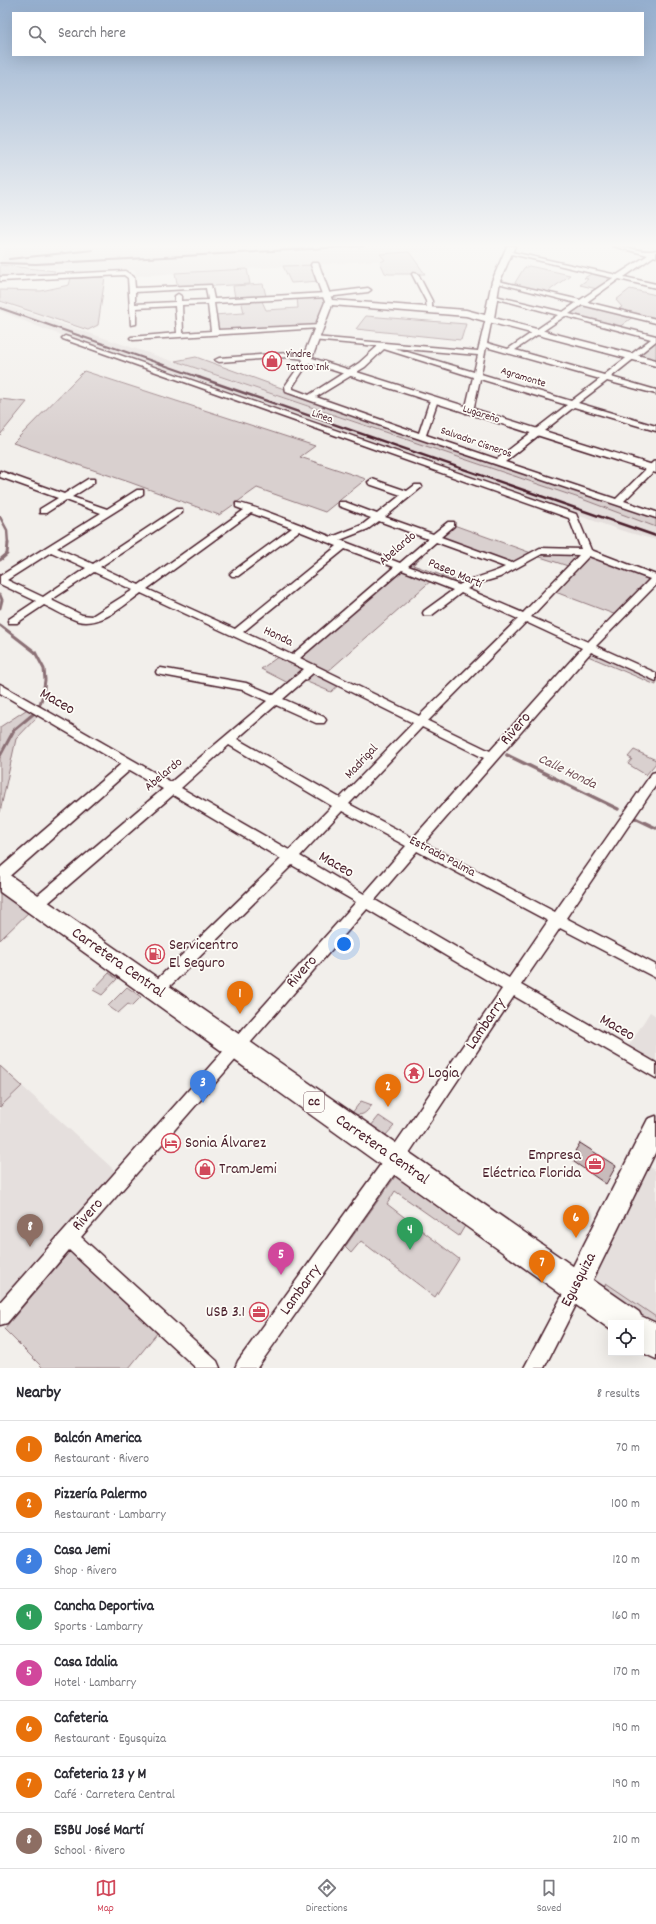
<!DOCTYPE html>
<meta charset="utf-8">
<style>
body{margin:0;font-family:Dekko,sans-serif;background:#f7f7f7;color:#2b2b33}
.controls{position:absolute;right:12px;bottom:12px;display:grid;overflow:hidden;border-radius:0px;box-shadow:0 4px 16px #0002}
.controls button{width:36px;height:36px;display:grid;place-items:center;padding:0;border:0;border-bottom:1px solid #e1e1e2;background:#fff;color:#2b2b33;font:20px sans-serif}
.you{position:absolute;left:344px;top:944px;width:14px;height:14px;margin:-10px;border:3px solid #fff;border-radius:50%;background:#1a73e8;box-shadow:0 0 0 6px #1a73e833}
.badge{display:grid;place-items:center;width:26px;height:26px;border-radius:50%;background:#d1495b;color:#fff;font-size:13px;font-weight:700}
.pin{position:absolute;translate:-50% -33px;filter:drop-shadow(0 1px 2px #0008)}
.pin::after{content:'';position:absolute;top:21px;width:14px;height:12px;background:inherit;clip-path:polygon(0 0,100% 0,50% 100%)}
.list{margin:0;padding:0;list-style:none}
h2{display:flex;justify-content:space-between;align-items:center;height:52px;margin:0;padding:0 16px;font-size:17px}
h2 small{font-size:13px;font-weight:400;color:#7c7c81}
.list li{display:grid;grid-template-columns:26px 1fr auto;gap:12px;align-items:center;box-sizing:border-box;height:56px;padding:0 16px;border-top:1px solid #e1e1e2}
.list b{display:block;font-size:15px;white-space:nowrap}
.list p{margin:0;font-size:13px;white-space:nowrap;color:#7c7c81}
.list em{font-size:13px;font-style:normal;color:#7c7c81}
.icon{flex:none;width:22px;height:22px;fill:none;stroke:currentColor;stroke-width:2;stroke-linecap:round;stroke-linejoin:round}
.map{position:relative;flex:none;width:656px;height:1368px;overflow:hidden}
.search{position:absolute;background:#fff;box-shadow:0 4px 16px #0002;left:12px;right:12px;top:12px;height:44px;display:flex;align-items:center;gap:10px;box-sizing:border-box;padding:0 14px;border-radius:0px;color:#7c7c81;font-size:15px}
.sheet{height:500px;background:#fff}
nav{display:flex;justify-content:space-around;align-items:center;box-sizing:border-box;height:56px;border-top:1px solid #e1e1e2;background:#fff;font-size:11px;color:#7c7c81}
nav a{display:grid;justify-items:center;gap:2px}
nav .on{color:#d1495b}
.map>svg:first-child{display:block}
</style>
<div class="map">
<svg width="656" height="1368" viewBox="0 0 656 1368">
<rect width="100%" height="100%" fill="#f2efeb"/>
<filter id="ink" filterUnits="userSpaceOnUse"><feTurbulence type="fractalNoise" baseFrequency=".025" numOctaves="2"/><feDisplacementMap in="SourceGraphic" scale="8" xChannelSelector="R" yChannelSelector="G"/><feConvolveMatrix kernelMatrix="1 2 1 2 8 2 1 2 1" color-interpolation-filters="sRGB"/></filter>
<g filter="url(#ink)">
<path fill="#e5dfdd" d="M13 246H454L442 250 381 254 385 260 136 276 135 270 77 271 1 264 2 256 7 247Z
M0 303 582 499 656 527V540L623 531 44 329 0 311Z
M650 1012 656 1016V1071L625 1052Z
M22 1086 122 1177 0 1317V1107Z
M640 1160 656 1171V1343L641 1323 576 1287Z"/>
<path fill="#d9d0cf" stroke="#92787d" d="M409 252 425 274H389L385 273 380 262 385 260 380 254Z
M0 265 55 271 52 275 0 276Z
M315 265 320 281 291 283 283 266Z
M529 266 570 275 545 294 513 286 524 268Z
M247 269 250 284 178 288 175 273Z
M593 273 613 277 597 289 580 285 588 279 584 278Z
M105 277 98 325 88 330 0 301V290L41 291 69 285 71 278Z
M263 284 266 296 235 298 233 286Z
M630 289 656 295V317L653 320 634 316 618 328 564 314 581 303 615 311 622 307 616 300Z
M327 295 329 302 319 326 215 333 213 315 244 313 241 299H261L266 310 298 308 297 297Z
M366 316 466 324 461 340 356 329Z
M656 338V363L632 357Z
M196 357 353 414 501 465 503 468 526 473 656 517V527L582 499 175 361Z
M84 371 315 446 300 457 366 479 325 512 257 488 219 515 129 482 13 443Z
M0 399 27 402 0 435Z
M451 524 534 554 540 551 587 552 656 578 619 616 550 590 571 567 534 555 514 567 438 541 413 565 463 583 433 579 326 673 342 682 331 692 305 681 292 685 261 669 282 654 293 659Z
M591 652 656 680V685L588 656Z
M29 708 38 716 16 739 0 812V727Z
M634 750 656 760V763L646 775 628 764 632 759 628 757Z
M0 880 36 905 0 940Z
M109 973 117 979 102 995 93 990Z
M127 987 141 997 132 1006 128 1004 118 1013 108 1006Z
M0 1066 22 1086 0 1107Z
M361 1101 372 1105C365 1114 362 1117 352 1113Z
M379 1116 394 1126 385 1136 371 1126Z
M397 1174 466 1224 459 1236 395 1191 387 1204 459 1259 435 1297 361 1241 351 1253 345 1247Z
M70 1251 158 1332 129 1368H43L4 1329Z
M606 1283 656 1317V1327L603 1290Z"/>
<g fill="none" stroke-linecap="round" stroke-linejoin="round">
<path stroke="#8b6f75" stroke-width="2.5" d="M0 517 7 530 8 544"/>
<path stroke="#8b6f75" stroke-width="3" d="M0 560 7 554 8 543
M0 595 2 600 0 608
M0 625 35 652 44 669 45 680 43 695 38 710 14 730 0 756
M507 755 509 756"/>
<path stroke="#8b6f75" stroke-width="3.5" d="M507 755 618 809
M635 818 656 828"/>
</g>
<path fill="#c8bbbb" stroke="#4a1f2b" d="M580 1143 616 1166 606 1184 574 1162 579 1153 575 1151Z"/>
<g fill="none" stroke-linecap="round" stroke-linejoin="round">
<defs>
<path id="street" d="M613 246C626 246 646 254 656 250V257L654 256 624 277 656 284V288L619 279 587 302 656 319V323L582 305 569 314 656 336V341L611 377 656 390V394L607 381 578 403 656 426V431L574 407 505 462 616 499 653 462 656 461V469L624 501 656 512V518L387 428 286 392 285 386 304 359 288 357 219 362 215 360 219 358 288 353 310 355 311 359 293 386V389L309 395 359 363 378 346 312 340 311 339 314 337 478 351 486 318 489 316 492 318 487 343 508 349 558 315 491 297V295L563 312 576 303 494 282V280L580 300 613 278 507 253V251L617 275 648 255ZM565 316 651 339 604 375 515 350ZM486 347 600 379 571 401 481 374ZM394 348 478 355 474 372ZM384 349 473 377 465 411 466 413 473 411 480 379 567 405 497 459 426 435 438 400 437 398 430 400 419 433 316 397 365 367Z
M125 271 134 277 135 288 211 285 214 299 327 293 368 288 371 290 368 292 327 297 214 303 218 330 321 325 322 326 319 328 133 340 130 338 131 337 177 333 175 306 136 308V324L131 325 128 278 124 275 0 281V277ZM206 288 208 300 181 301V296L178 294 175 296V302L135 304V292ZM208 304 211 331 183 333 182 305Z
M413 273 418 274 432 301V310L427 309 426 301 412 274Z
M65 336 576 514 591 550 656 575V585L596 646 656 673V681L591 652 424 843 555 912 652 773 656 772V785L566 918 656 965V978L560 928 521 985 656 1063V1078L514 996 401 1165 257 1368H235L238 1361 389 1153 502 989 367 909 81 1237 217 1361 220 1368H196L69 1250 7 1323 0 1325V1302L356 902 292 865 161 995 156 996 151 995 149 990 151 985 281 859 173 795 41 909 36 911 31 909 29 905 31 901 163 789 130 770 5 880 0 881V868L121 764 0 693V684L171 782 267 701 243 690 157 674 156 672 157 670 161 668 246 683 274 695 304 669 141 593C123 606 101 627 78 621 66 617 55 610 44 605L17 623H9L8 621 9 619 36 601 0 584V576L101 513 66 500 46 513H40V509L58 498 0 477V471L64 494 88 479H94V483L72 497 107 509 137 490H143V494L57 548 93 564 176 509H182V513L100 567 139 585 244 510 236 507V503C244 501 318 532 332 537L362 525 371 518 339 506V502H345L377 514 401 495 369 484 368 482 372 479 407 491 415 485H421L422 487 385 517 433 534 448 522H454V526L441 537 512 563 540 548 581 549 569 518 63 339 62 338ZM251 513 292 528 232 572 230 574 232 576H238L299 531 337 546 235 629 147 589ZM379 521 428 539 400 563 340 540 368 529ZM436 542 505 567C490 575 473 577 459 585L408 566ZM345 549 394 567 292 655 243 632ZM51 552 86 568 43 597 7 580ZM542 554 579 555 523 613 467 589 473 585 500 577ZM589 556 650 579 588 642 531 617ZM402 570 453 590 424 611 423 613 424 615H432L461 593 518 619 419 716 300 658ZM94 572 133 590 92 616 82 615 51 600ZM526 622 582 648 490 751 428 721ZM313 673 413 723 340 798 237 739 276 705 316 723H324L326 720 324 717 283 699ZM422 727 484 758 413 838 349 804ZM229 745 332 806 289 850 181 788ZM342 811 406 846 364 894 300 856ZM417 851 548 921 509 978 375 900Z
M576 1278 582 1281 585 1287 544 1368H524L570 1281Z"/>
<path id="secondary" d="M507 246H515L500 281 494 318 656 360V366L466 316 332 305 312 358 656 466V473L304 361 302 359 325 302 311 265 312 263H318L319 265 332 300 466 310 485 315 492 281Z
M656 1116V1151L585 1296 576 1299 567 1296 564 1287 567 1278 648 1119Z"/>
<path id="highway" d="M0 871 8 874 639 1312 641 1316 656 1323V1359L641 1352V1323H611V1330L0 892Z"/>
</defs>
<use href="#street" stroke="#4a1f2b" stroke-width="3"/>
<use href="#secondary" stroke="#4a1f2b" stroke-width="3"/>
<use href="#highway" stroke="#4a1f2b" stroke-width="3"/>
<use href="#street" fill="#fdfcf7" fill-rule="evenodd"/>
<use href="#secondary" fill="#fdfcf7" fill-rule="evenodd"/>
<use href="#highway" fill="#fdfcf7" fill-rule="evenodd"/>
<path stroke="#4a1f2b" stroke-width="2" d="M9 259 93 250
M0 263 36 264 364 246
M0 308 201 378"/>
<path stroke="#4a1f2b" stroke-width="2.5" d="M198 377 656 536"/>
</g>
</g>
<linearGradient id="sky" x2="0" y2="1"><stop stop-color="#94aece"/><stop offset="0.56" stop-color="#f9f8f6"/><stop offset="1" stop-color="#f9f8f6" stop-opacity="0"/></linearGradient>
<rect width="656" height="438" fill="url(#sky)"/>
<defs>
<symbol id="shop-ring" viewBox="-11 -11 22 22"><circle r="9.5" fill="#fdfcf7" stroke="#d1495b" stroke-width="1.5"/><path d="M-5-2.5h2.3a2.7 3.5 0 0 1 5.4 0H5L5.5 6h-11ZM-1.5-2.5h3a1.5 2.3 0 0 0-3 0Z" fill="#d1495b"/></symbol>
<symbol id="fuel-ring" viewBox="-11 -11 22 22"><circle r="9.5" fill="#fdfcf7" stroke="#d1495b" stroke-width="1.5"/><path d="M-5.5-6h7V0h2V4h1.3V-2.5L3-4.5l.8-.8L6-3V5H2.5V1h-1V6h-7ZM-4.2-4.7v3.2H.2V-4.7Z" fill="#d1495b"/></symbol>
<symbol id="temple-ring" viewBox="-11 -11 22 22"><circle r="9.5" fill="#fdfcf7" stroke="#d1495b" stroke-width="1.5"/><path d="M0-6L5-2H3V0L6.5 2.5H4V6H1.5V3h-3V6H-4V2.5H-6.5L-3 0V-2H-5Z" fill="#d1495b"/></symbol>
<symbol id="hotel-ring" viewBox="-11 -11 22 22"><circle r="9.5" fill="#fdfcf7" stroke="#d1495b" stroke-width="1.5"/><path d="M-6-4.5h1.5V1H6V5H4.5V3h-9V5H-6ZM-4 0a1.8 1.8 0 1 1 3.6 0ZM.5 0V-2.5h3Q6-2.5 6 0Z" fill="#d1495b"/></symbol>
<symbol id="office-ring" viewBox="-11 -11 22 22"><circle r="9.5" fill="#fdfcf7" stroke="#d1495b" stroke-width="1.5"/><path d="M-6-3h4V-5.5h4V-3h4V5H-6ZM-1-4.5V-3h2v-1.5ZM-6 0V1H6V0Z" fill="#d1495b"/></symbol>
</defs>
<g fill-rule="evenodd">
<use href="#shop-ring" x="261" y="350" width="22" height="22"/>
<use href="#fuel-ring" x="144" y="943" width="22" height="22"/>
<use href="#temple-ring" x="403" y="1062" width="22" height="22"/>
<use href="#hotel-ring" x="160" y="1132" width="22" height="22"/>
<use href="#office-ring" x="584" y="1153" width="22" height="22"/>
<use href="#shop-ring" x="194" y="1158" width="22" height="22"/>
<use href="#office-ring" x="248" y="1301" width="22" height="22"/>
</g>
<g text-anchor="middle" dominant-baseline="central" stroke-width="3.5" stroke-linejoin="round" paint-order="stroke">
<g font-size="11" fill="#4a1f2b" stroke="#fdfcf7" text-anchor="start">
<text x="286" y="355">Yindre<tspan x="286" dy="13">Tattoo Ink</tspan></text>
</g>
<g font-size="11" fill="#4a1f2b" stroke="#fdfcf7">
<text transform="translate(523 378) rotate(17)">Agramonte</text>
<text transform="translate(481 415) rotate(18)">Lugareño</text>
<text transform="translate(322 417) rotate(19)">Línea</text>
<text transform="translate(476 443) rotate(19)">Salvador Cisneros</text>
</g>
<rect fill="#fdfcf7" stroke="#806168" stroke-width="1" x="304" y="1092" width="20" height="20" rx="3"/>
<g font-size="12" font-weight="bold" fill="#4a1f2b">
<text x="314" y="1102">CC</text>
</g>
<g font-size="13" fill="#4a1f2b" stroke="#fdfcf7">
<text transform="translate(398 549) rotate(-41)">Abelardo</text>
<text transform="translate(455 574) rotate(23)">Paseo Martí</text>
<text transform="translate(278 637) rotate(25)">Honda</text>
<text transform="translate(362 762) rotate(-47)">Madrigal</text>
<text transform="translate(164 775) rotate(-40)">Abelardo</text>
<text transform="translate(442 857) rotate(28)">Estrada Palma</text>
</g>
<g font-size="14" font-style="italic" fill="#704e56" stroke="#fdfcf7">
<text transform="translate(567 772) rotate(26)">Calle Honda</text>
</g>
<g font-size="16" fill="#4a1f2b" stroke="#fdfcf7">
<text transform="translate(57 702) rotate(30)">Maceo</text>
<text transform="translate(516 729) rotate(-49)">Rivero</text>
<text transform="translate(336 865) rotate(30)">Maceo</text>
<text transform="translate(118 963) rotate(35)">Carretera Central</text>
<text transform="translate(302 972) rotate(-48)">Rivero</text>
<text transform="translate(486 1024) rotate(-56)">Lambarry</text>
<text transform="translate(617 1028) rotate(30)">Maceo</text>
<text transform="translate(382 1150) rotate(35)">Carretera Central</text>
<text transform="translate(88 1215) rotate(-48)">Rivero</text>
<text transform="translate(579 1280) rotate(-63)">Egusquiza</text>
<text transform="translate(301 1290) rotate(-54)">Lambarry</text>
</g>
<g font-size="16" fill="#4a1f2b" stroke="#fdfcf7" text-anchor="start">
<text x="169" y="945">Servicentro<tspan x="169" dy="18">El Seguro</tspan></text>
<text x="428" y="1073">Logia</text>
<text x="185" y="1143">Sonia Álvarez</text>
<text x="581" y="1155" text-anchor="end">Empresa<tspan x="581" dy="18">Eléctrica Florida</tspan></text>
<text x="219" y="1169">TramJemi</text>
<text x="245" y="1312" text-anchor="end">USB 3.1</text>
</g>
</g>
</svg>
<div class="controls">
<button><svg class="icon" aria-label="locate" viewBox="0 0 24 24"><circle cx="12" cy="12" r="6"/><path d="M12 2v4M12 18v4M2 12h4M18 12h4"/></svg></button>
</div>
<div class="you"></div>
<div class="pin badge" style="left:240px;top:1014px;background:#e8710a">1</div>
<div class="pin badge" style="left:388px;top:1107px;background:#e8710a">2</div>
<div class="pin badge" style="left:203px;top:1103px;background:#3f7fe0">3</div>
<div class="pin badge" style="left:410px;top:1250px;background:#2e9e5b">4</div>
<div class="pin badge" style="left:281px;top:1275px;background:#d1479c">5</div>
<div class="pin badge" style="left:576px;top:1238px;background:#e8710a">6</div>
<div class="pin badge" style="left:542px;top:1283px;background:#e8710a">7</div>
<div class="pin badge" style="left:30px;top:1247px;background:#8d6e63">8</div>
<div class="search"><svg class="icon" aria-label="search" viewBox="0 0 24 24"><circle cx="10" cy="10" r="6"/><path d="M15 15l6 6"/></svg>Search here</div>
</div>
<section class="sheet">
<h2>Nearby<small>8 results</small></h2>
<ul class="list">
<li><span class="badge" style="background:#e8710a">1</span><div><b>Balcón America</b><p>Restaurant · Rivero</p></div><em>70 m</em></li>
<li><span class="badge" style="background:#e8710a">2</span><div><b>Pizzería Palermo</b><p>Restaurant · Lambarry</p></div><em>100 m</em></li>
<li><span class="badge" style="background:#3f7fe0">3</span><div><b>Casa Jemi</b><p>Shop · Rivero</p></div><em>120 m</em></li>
<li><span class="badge" style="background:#2e9e5b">4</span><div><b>Cancha Deportiva</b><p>Sports · Lambarry</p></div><em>160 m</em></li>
<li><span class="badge" style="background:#d1479c">5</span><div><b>Casa Idalia</b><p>Hotel · Lambarry</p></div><em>170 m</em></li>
<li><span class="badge" style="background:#e8710a">6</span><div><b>Cafeteria</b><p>Restaurant · Egusquiza</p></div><em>190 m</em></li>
<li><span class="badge" style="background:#e8710a">7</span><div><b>Cafeteria 23 y M</b><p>Café · Carretera Central</p></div><em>190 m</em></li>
<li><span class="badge" style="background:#8d6e63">8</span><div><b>ESBU José Martí</b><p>School · Rivero</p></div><em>210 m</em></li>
</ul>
</section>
<nav>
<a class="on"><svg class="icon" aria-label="map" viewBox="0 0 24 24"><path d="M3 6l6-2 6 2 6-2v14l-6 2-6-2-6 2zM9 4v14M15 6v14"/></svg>Map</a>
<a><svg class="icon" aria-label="directions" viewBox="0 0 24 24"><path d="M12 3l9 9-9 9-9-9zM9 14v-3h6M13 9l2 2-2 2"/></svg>Directions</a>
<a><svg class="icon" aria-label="saved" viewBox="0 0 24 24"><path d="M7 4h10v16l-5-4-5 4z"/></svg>Saved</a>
</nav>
